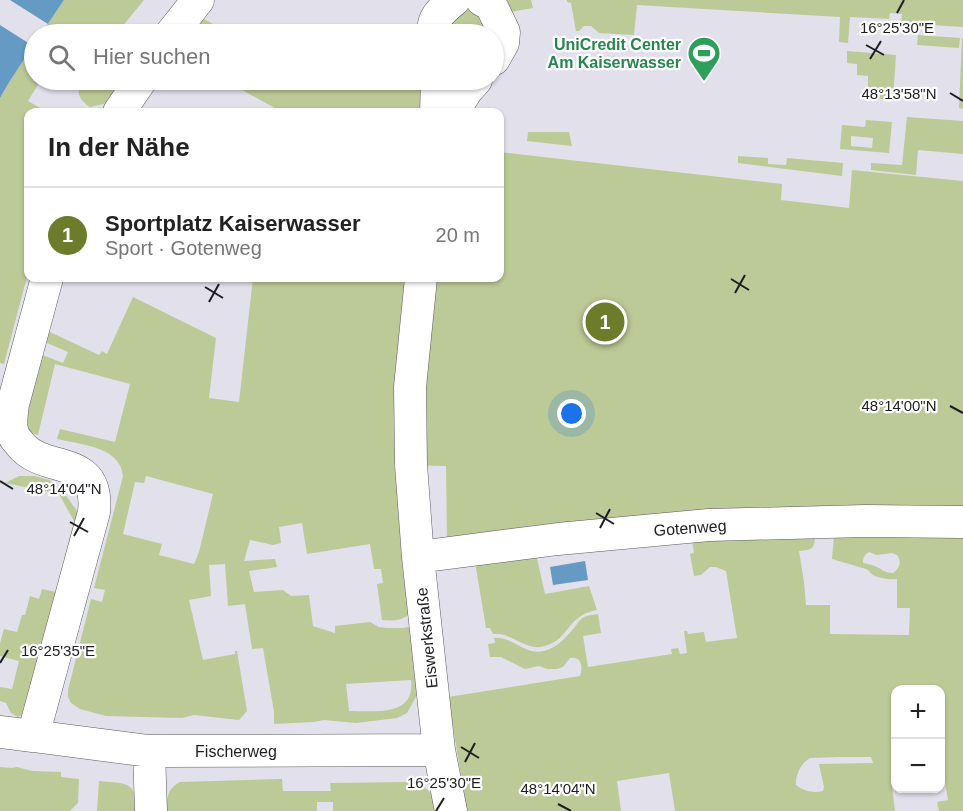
<!DOCTYPE html>
<html lang="de">
<meta charset="utf-8">
<style>
body{margin:0;font-family:Arial,sans-serif;background:#f2f2f2;color:#222}
.controls{position:absolute;right:18px;bottom:18px;display:grid;overflow:hidden;border-radius:12px;box-shadow:0 2px 4px #0004}
.controls button{width:54px;height:54px;display:grid;place-items:center;padding:0;border:0;border-bottom:2px solid #e0e0e0;background:#fff;color:#222;font:30px sans-serif}
.you{position:absolute;left:572px;top:414px;width:21px;height:21px;margin:-15px;border:4px solid #fff;border-radius:50%;background:#1a73e8;box-shadow:0 0 0 9px #1a73e833}
.badge{display:grid;place-items:center;width:39px;height:39px;border-radius:50%;background:#6b7c2a;color:#fff;font-size:20px;font-weight:700}
.pin{position:absolute;translate:-50% -50%;border:3px solid #fff;box-shadow:0 2px 6px #0006}
.list{margin:0;padding:0;list-style:none}
h2{display:flex;justify-content:space-between;align-items:center;height:78px;margin:0;padding:0 24px;font-size:26px}
h2 small{font-size:20px;font-weight:400;color:#767676}
.list li{display:grid;grid-template-columns:39px 1fr auto;gap:18px;align-items:center;box-sizing:border-box;height:96px;padding:0 24px;border-top:2px solid #e0e0e0}
.list b{display:block;font-size:22px;white-space:nowrap}
.list p{margin:0;font-size:20px;white-space:nowrap;color:#767676}
.list em{font-size:20px;font-style:normal;color:#767676}
.icon{flex:none;width:33px;height:33px;fill:none;stroke:currentColor;stroke-width:2;stroke-linecap:round;stroke-linejoin:round}
.map{position:relative;flex:none;width:963px;height:811px;overflow:hidden}
.search{position:absolute;background:#fff;box-shadow:0 2px 4px #0004;left:24px;top:24px;width:480px;height:66px;display:flex;align-items:center;gap:15px;box-sizing:border-box;padding:0 21px;border-radius:33px;color:#767676;font-size:22px}
.panel{position:absolute;background:#fff;box-shadow:0 2px 4px #0004;left:24px;top:108px;width:480px;height:174px;border-radius:12px}
.map>svg:first-child{display:block}
</style>
<div class="map">
<svg width="963" height="811" viewBox="0 0 963 811">
<rect width="100%" height="100%" fill="#e2e0ea"/>
<path fill="#bcca97" fill-rule="evenodd" d="M64 0H144L117 33 118 34H86L81 31 79 34 70 29 67 34H41Z
M499 0H531L533 8 510 12Z
M567 0H963V27L901 23 902 14 890 13 889 19 850 17 848 43 839 42 840 17 637 5 634 35 599 33 591 26H584L579 31H576L571 3 567 2Z
M464 9 476 10 493 34H445L446 29Z
M200 17 215 25 207 34H186Z
M918 35 960 38 959 48 917 45Z
M962 38H963V109L959 108Z
M34 44V80H41L28 101 47 112H28V273L4 364 0 363V98L8 84Z
M847 51 896 55 893 100 868 98V76L857 75V64L847 63Z
M80 80H88L101 88 107 80H127L112 102 90 107C77 98 78 94 80 80Z
M224 80H364L408 84 409 80H424L423 112H282Z
M907 117 963 121V154L918 150 916 175 871 170V163L902 165Z
M866 120 892 122 889 153 840 149 842 125 865 127ZM851 136 873 138 872 148 851 146Z
M528 132H569L572 146 527 141Z
M500 152 782 184 781 200 849 208 852 170 963 181V509L447 540 446 466 394 465 400 488 412 611C404 621 394 621 382 620L377 584 383 583 381 569H374L370 544 307 554 302 523 279 527 281 543 273 545 250 540 244 561 275 559 277 567 249 571 254 592 283 590 291 596 309 595 313 626 335 633V626L370 622 379 627 387 628H403L413 626 417 695 407 713 397 718 356 723 324 720 314 722 274 724V712L263 648 252 649 245 604 228 606 225 564 209 565 211 596 189 600 203 660 235 654V651H237L247 711 239 720 194 715 182 718 106 716 80 709 71 703 68 697V690L91 599 102 602 105 590 94 588 123 476C120 446 81 445 57 439L60 429 115 442 130 384 55 364 38 435 34 434 25 426 21 407 40 354 63 363 68 352 45 342 50 332 99 355 102 351 107 354 133 297 216 338 209 398 239 402 253 278H500ZM146 476 213 494 199 552 194 564 159 555 162 544 123 534 135 482 144 483ZM411 680C416 717 373 711 349 711L346 684Z
M738 156 768 158V164L786 165 787 158 843 163 842 176 738 163Z
M19 476H34L49 480 62 490 77 511 78 524 23 715 18 717 11 713 6 703 0 701V687L12 689 19 661 0 656V643L4 629 17 632 22 615H25L30 596 39 599 42 589 56 592 74 521 59 494 5 483Z
M815 535C815 549 812 550 799 551L804 582 806 605H830V634L909 635 910 608H897V579C890 580 879 578 873 575 870 573 869 570 866 569L832 559 834 535 963 536V811H939L937 802 948 800 943 770H941L940 690H896L895 777 891 778 895 811H675L669 773 617 781 621 811H467L448 697 580 676C583 667 582 656 570 658L563 667 557 669H547L539 666 525 669 501 657H490L488 644 495 643 494 638C513 636 525 656 544 651 557 648 565 638 574 628 577 624 580 619 584 617 588 615 593 615 598 614L601 633 583 636 588 667 672 654 671 649 678 648 680 654 687 653 684 631H687L688 634 704 632 706 642 737 638 726 571 716 567H710L701 575 694 576 690 554 694 553 692 541ZM869 552 877 555 892 553 897 555C902 562 900 568 893 573 884 573 881 568 872 565 869 564 866 564 863 563 863 558 864 555 869 552ZM840 757H871L873 763 819 764 824 787 823 791C813 793 805 792 796 785 795 775 801 763 810 758Z
M536 554 545 594 589 586 597 610C567 615 570 639 545 646 526 652 512 632 493 634L490 628H486L475 562Z
M0 767 12 768 17 767 32 771 61 772V777L79 779 78 803 70 811H0Z
M282 779 283 791H331L330 783 408 782C429 786 432 792 439 811H333V802H317V811H167C166 798 168 788 180 782Z
M99 781C127 784 135 780 138 811H97Z"/>
<path fill="#649ac3" d="M0 0H64L41 34H34V44L8 84 0 98Z
M585 561 588 580 553 585 550 567Z"/>
<path fill="#e2e0ea" d="M0 0H10L48 24 41 34H34V44L33 46 0 25Z"/>
<g fill="none" stroke-linecap="round" stroke-linejoin="round">
<defs>
<path id="minor" d="M482 0 491 5 504 32 503 43 494 59
M171 34 198 0
M434 34C431 18 442 10 454 0
M119 112 141 80
M436 112 437 80
M453 112 467 90 476 80
M421 278 410 387 411 465 418 557 439 750 451 811
M418 557 558 539 709 525 865 521 963 522
M0 732 33 736 94 512C100 452 44 475 20 444 18 441 15 439 14 436 9 426 12 414 13 404L47 278
M33 736 149 751 439 750
M149 751 151 811"/>
</defs>
<use href="#minor" stroke="#5b5a62" stroke-width="33"/>
<use href="#minor" stroke="#fff" stroke-width="32"/>
</g>
<path fill="none" stroke="#1e1d21" stroke-width="2" d="M897 13 904 0M866 45 884 55M870 59 881 41M950 93 963 101M731 279 749 290M205 287 223 298M735 293 745 275M209 302 219 284M950 406 963 413M0 481 13 489M596 513 614 524M70 522 88 532M600 528 610 509M74 536 84 518M0 663 8 650M461 747 479 758M465 762 475 743M558 804 571 811M436 811 444 798"/>
<defs>
<symbol id="stadium-pin" viewBox="-11 -11 22 30"><path d="M0 17L-7.5 6A9.5 9.5 0 1 1 7.5 6Z" fill="#2e9e5b" stroke="#fff"/><path d="M0-5a6.5 5 0 1 0 0 10a6.5 5 0 1 0 0-10ZM-3.5-1.8h7v3.6h-7Z" fill="#fff"/></symbol>
</defs>
<g fill-rule="evenodd">
<use href="#stadium-pin" x="685" y="34" width="38" height="52"/>
</g>
<g text-anchor="middle" dominant-baseline="central" stroke-width="4.5" stroke-linejoin="round" paint-order="stroke">
<g font-size="16" font-weight="bold" fill="#27864d" stroke="#fff" text-anchor="end">
<text x="681" y="44">UniCredit Center<tspan x="681" dy="18">Am Kaiserwasser</tspan></text>
</g>
<g font-size="16" fill="#1e1d21" stroke="#fff">
<text transform="translate(690 528) rotate(-4)">Gotenweg</text>
<text transform="translate(427 638) rotate(-96)">Eiswerkstraße</text>
<text x="236" y="751">Fischerweg</text>
</g>
</g>
<g font-size="15" text-anchor="middle" fill="#1e1d21" stroke="#fff" stroke-width="4.5" stroke-linejoin="round" paint-order="stroke">
<text x="897" y="33">16°25'30"E</text>
<text x="899" y="99">48°13'58"N</text>
<text x="899" y="411">48°14'00"N</text>
<text x="64" y="494">48°14'04"N</text>
<text x="58" y="656">16°25'35"E</text>
<text x="444" y="788">16°25'30"E</text>
<text x="558" y="794">48°14'04"N</text>
</g>
</svg>
<div class="controls">
<button>+</button>
<button>−</button>
</div>
<div class="you"></div>
<div class="pin badge" style="left:605px;top:322px">1</div>
<div class="search"><svg class="icon" aria-label="search" viewBox="0 0 24 24"><circle cx="10" cy="10" r="6"/><path d="M15 15l6 6"/></svg>Hier suchen</div>
<section class="panel">
<h2>In der Nähe<small></small></h2>
<ul class="list">
<li><span class="badge">1</span><div><b>Sportplatz Kaiserwasser</b><p>Sport · Gotenweg</p></div><em>20 m</em></li>
</ul>
</section>
</div>
